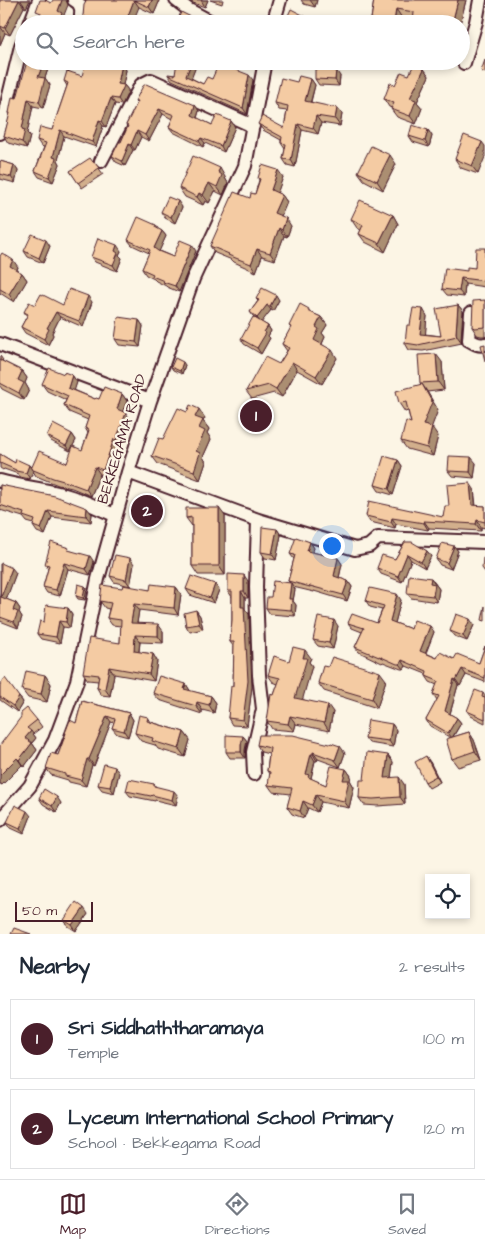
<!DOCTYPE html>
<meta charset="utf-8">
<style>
body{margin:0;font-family:"Architects Daughter",sans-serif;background:#f2f2f3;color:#1f2937}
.controls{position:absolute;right:15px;bottom:15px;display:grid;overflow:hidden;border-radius:0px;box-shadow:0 2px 8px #0003}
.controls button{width:45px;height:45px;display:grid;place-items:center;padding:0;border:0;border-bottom:1px solid #e0e1e3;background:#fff;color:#1f2937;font:25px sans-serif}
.scale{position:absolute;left:15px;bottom:12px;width:78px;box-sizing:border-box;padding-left:5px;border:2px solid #4a1f2b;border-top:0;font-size:14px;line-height:18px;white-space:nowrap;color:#4a1f2b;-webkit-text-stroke:4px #fcf5e5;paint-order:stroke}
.you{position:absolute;left:331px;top:545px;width:18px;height:18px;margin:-12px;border:4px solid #fff;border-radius:50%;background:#1a73e8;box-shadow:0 0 0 8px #1a73e833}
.badge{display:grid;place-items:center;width:32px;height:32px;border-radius:50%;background:#4a1f2b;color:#fff;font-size:16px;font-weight:700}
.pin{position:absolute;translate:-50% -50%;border:2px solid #fff;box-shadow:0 1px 5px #0006}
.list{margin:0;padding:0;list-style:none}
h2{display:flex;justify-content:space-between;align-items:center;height:65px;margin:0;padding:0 20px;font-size:21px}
h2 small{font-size:16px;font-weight:400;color:#747a83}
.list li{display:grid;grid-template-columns:32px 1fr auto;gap:15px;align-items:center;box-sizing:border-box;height:80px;margin:0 10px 10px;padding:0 10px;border:1px solid #e0e1e3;border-radius:0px}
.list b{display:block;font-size:19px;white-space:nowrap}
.list p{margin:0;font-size:16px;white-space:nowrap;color:#747a83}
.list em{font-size:16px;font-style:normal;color:#747a83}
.icon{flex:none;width:28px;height:28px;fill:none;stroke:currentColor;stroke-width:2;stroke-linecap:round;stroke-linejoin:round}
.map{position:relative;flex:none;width:485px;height:934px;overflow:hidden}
.search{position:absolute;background:#fff;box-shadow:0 2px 8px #0003;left:15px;right:15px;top:15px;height:55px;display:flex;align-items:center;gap:12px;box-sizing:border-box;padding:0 18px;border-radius:28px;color:#747a83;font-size:19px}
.sheet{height:245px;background:#fff}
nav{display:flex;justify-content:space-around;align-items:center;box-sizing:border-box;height:70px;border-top:1px solid #e0e1e3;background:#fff;font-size:14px;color:#747a83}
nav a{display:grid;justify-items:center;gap:2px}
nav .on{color:#4a1f2b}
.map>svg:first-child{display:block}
</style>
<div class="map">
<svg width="485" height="934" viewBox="0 0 485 934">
<rect width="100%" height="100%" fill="#fcf5e5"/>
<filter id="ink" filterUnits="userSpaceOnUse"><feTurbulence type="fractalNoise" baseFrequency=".02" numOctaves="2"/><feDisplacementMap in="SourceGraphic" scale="10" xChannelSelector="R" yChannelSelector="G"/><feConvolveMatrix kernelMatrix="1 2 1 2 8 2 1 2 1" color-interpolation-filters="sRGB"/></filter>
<g filter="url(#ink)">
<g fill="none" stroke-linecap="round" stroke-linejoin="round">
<defs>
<path id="street" d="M74 0C84 5 81 14 80 24
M176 0 189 10 215 24
M30 24 39 0
M273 24 280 0
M464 63 476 22 480 0
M0 133 21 46 24 39
M101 161 141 85 151 80 253 126
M471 313 469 340C474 343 479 346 485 344
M0 344 150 401
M128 472 258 520 355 549 369 546 378 538 485 542
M0 481C18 486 36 488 53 492 75 496 95 507 115 515
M254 774 253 752 263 709 259 675 256 587 258 520
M0 820 30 786 55 740 77 681 98 579 128 472 150 401 193 279 245 166 265 61"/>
</defs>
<use href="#street" stroke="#4a1f2b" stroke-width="16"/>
<use href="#street" stroke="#fcf5e5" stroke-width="12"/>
</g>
<path fill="#d2af8c" stroke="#4a1f2b" d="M0 0H30L26 8 24 7 10 35 5 33 0 45Z
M87 0H158L159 2 154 14 139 7 89 24 83 16Z
M189 0H208L205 7 193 3Z
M210 0H223L222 4Z
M301 0H317L315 7 304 4Z
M374 0H466L460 24 414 20 402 18V24H375L371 19Z
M155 61H167L165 66Z
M198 61 191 78 203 84 212 79 253 80 247 114 172 80 168 75H175Z
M122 64 126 70 123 85H124L128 90V92L122 105 115 104 106 127 103 126 96 147 64 136 58 160 60 164 53 182 39 177 35 171 44 147 41 146 37 140 52 130 67 86 64 81 82 76Z
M48 69 45 78 50 85 43 108 33 106 27 133 30 136 27 148 8 143 4 136 10 115 9 113 17 98Z
M424 69 429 76 417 102 422 108 416 124 397 117 391 109 392 108 389 107 384 99 395 85 409 75Z
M340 76 339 86 319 85 315 79Z
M311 79 315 85 311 102 342 114 340 126 321 123 318 134 302 130 295 167 287 165 283 159 285 149 281 143V140L263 130 258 124 284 128 287 111 279 110 275 103 297 82Z
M135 101 195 105 199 111 197 118 212 125 231 121 235 127 224 152 205 143 203 147 173 132 169 127 172 119 163 114 149 141 141 137 135 150H133L125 166 116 162 112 156 121 142 127 128 126 125 137 103Z
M428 130 432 136 429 147 413 142 409 136Z
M482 142 478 174 461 168 455 159Z
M0 161 14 165 18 171 15 183 0 179Z
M93 162 95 163 103 174 82 188 70 171Z
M396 164 383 190 364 180 358 172Z
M225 177V178L228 183 223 195 215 191 209 203 205 201 203 205 185 197 179 188Z
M283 177 277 193 282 195 287 202 281 216 291 226 287 237 284 236 275 260 262 256 256 272 234 262 232 260 215 253 210 246 250 198 255 194 259 180 258 178Z
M182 207 175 223 165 218 161 212Z
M393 215 398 224 385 252 365 242 359 234 361 230 357 228 351 219Z
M156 225 158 229 162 231 166 236 159 251 173 257 196 251 179 292 167 287 166 286 156 281 154 279 146 275 142 269 149 253 132 245 128 240Z
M50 246 43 263 28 257 24 251Z
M485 248V287L465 284 464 297 447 295 442 289 467 271 475 268Z
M121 251 119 255 122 258 117 271 95 262 91 257Z
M0 256 18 267 17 270 22 273 27 280 14 302 0 293V294Z
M256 299 279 300 273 311 271 310 261 322 268 326 271 331 268 336 270 338 261 354 244 344 241 339 257 319 253 316 250 312 258 301Z
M485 300V336H481L477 335 472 327Z
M92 302 83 327 60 317 52 333 53 335 48 345 25 333 21 327 27 316 24 312 35 305H63Z
M458 305 463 311 461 339 462 343 423 351 409 350 405 343 410 325 427 316 425 334 441 336Z
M312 313 321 317 327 325 322 333 325 337 322 344 337 358 322 384 297 370 282 397 274 393 252 399 246 391 279 364 287 351 282 344 291 328 289 326Z
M139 320 143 326 140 347 119 345 115 339Z
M0 356 3 360 2 361 22 371 27 378 25 383 29 390 24 400 2 389 0 386Z
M442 362 444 390 427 392 438 410 431 427 438 436 433 456 407 449 401 441 411 423 408 411 405 412 399 403 421 384 420 383Z
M185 365 182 374 173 370 171 367Z
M64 374 72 375 77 382 74 390 95 399H99L122 394 127 401 123 412 131 420 121 447 119 446 108 477 100 474 91 496 72 488 58 485 36 476 33 471 30 479 20 477 18 474 4 469 3 470 0 468V454L15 463 29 465 32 468 67 463 82 450 88 433 85 428 88 420 69 412 64 405 66 400 47 391 42 384Z
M187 412 205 418 203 421 209 429 207 433 211 439 203 457 206 462 200 480 158 464 152 456 163 439Z
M72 434 76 440 70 451 51 441 47 436Z
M398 460 402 466 393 495 379 491 375 485Z
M476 463 474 478 452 476 448 471Z
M0 485 92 514 91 522 52 517 45 535 37 532 33 526 34 524 27 522 23 517 0 510V511Z
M474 489 476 506H485V528L481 527V531L429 528 428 530 396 524 395 528 370 522 366 516 443 517 449 506Z
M225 516V575H198L192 566V526L186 518Z
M277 529 281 535 276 560 265 558 261 552Z
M310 542 314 548 312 552 338 558 342 564 339 578 348 581 352 587 347 601 314 591V592L293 587 295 589 293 601 296 605 295 616 270 614 266 608 271 597 290 583 288 581 294 559 290 554Z
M405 542 427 551 431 556 425 568 411 560 402 582 381 574 377 568 395 559Z
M454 546 458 551 451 569 440 565 436 559Z
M71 551 94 562 90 575 68 569 60 596 47 593 43 587 48 569 45 564Z
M0 564 16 573 6 599 16 603 20 609 19 612 22 617 18 628 0 621Z
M134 564 130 586 114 582 110 576Z
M431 578 439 589 437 602 411 598 407 593Z
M248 581V598H245V609L249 614 252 687 247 726 232 725 228 718 233 686 234 647 230 642 232 620V597L228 591Z
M215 584 219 590 214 603 190 595 186 589Z
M85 586 87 588 85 600 78 599 76 596Z
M176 587 181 594 178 615 139 610 137 623 163 631V643L140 642 139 652 153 654 157 661 154 681 114 674 110 696 101 695 97 688 98 681 88 680 83 673 120 643 121 626 112 625 107 618 109 609 105 608 100 601 122 588 150 590Z
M401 600 395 623 411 629 430 626 434 632 426 653 437 658 454 659 479 663 485 646V682L466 675 460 686 458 685 450 714 457 718 461 723 453 737 469 732 474 740 481 760 458 767 452 759 451 738 430 726 426 720 437 700 433 694 437 685 430 682 426 676V674L406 666 404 669H401L383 662 382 663 359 652 355 647 362 632 352 628 348 623H377L382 610 370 607 366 601Z
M68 608 72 614 70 628 63 627 60 643 41 639 37 634 44 622Z
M196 610 200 616 203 629 190 632 186 626Z
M474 625 467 641 454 636 450 631Z
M338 626 333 649 318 646 313 640Z
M311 658 309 662 312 666 302 699 333 712 329 731 296 724 294 731 272 729 267 721 274 695 278 684 273 682 268 675 289 661Z
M45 675 51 684 47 702 28 698 22 690Z
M386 680 377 708 324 691 318 683Z
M186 684 190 691 211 696 216 703 214 713 202 710V714L159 700 153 693Z
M0 685 19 697 23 702 17 712 0 700Z
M483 693 485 696V723L471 716 467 711Z
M82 701 129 713 133 720 128 737 117 734 112 728 114 723 111 722 94 766 92 765 86 786 69 782 68 780 51 775 46 768 58 755 66 734 65 733 76 723Z
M148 717 151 722 184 732 190 740 185 757 158 749 155 745 141 741 135 733Z
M37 720 42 727 33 734 36 738 32 743 37 750 24 767 22 765 2 785 0 784V745Z
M392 724 396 730 393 747 369 743 365 738Z
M243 736 247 741 245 750V758H230L226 752Z
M257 745 345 753 340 767 318 759 317 761H315L311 778 312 779 326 785 346 769 351 776 350 780 354 787 349 808 321 802 317 812 308 808 304 818 292 814 287 807 291 794 273 792 268 785 270 775 267 771 269 754 261 752Z
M388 755 393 762 391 777 404 784 405 804 378 806 364 805 359 798 364 780Z
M430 762 440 782 429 788 425 782Z
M119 773 114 793 102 790 98 785Z
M154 784 156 787 178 796 176 805 155 800V801L130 796 126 791Z
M39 798 61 803 56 812 43 804Z
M31 816 24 834 11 828 7 822Z
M88 914 76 931 68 926 64 920Z"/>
<path fill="#ab8e72" stroke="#4a1f2b" d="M19 0 24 7 10 35 5 28Z
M21 0H30L26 8 21 1Z
M62 0H66L68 5 64 15 67 20 66 24H58V11Z
M134 0 139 7 132 24 126 21Z
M152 0H158L159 2 154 14 149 7Z
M201 0H208L205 7Z
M310 0H317L315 7Z
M458 0H466L460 24H452Z
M396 9 402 18V24H395L394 22Z
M0 26 5 33 0 45Z
M162 61H167L165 66Z
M192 61H198L190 82 186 76Z
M44 62 48 69 45 78 50 85 43 108 39 102 38 77Z
M122 64 126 70 122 90 118 84Z
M424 69 429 76 417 102 422 108 416 124 410 116V98Z
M336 70 340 76 339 86 335 80Z
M249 75 253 80 247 114 243 108Z
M311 79 315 85 309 108 305 101Z
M124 85 128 90V92L122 105 118 99Z
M111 98 115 104 106 127 102 121Z
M28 99 33 106 27 133 30 136 27 148 22 142V129Z
M195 105 199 111 196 121 192 115Z
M337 108 342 114 340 126 335 119Z
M159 109 163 114 149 141 145 135Z
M316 116 321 123 318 134 313 128Z
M99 120 103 126 96 147 92 142Z
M231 121 235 127 224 152 221 146Z
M298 124 302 130 295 167 291 160Z
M60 130 64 136 58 160 60 164 53 182 49 177 53 157Z
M428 130 432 136 429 147 425 141Z
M137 131 141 137 135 150 131 145Z
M201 138 205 143 203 147 199 141Z
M482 142 485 146V157L478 174 472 166Z
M129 144 133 150 125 166 122 161Z
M390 155 396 164 383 190 377 181Z
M14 165 18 171 15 183 11 177Z
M220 168 225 177V178L228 183 223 195 217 187 218 172Z
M278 170 283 177 276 197 271 190Z
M209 183 215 191 209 203 203 195Z
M199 193 205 201 203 205 197 197Z
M282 195 287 202 279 221 274 213Z
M178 201 182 207 175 223 171 217Z
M393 215 398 224 385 252 379 243Z
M286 218 291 226 287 237 282 230Z
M279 228 284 236 275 260 270 253Z
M162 231 166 236 158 254 154 248Z
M46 240 50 246 43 263 39 258Z
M117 245 121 251 119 255 122 258 117 271 113 265 115 251Z
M192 245 196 251 179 292 175 286Z
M257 249 262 256 256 272 251 264Z
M13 260 18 267 15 273 10 266Z
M22 273 27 280 14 302 9 294Z
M461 278 465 284 464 297 459 291Z
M276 295 279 300 273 311 270 306Z
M88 296 92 302 83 327 79 321Z
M267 305 271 310 261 323 257 318Z
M458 305 463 311 461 339 462 343 457 336 456 333Z
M423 309 427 316 425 340 420 334Z
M56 312 60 317 52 333 53 335 48 345 44 339 47 328Z
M321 317 327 325 322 333 325 337 320 348 314 340 316 327Z
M139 320 143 326 140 347 136 342Z
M268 326 271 331 268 336 270 338 261 354 257 348 264 332Z
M332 350 337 358 322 384 316 376Z
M436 354 442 362 444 390 438 382Z
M183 362 185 365 182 374 180 371Z
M292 362 297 370 282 397 276 389Z
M22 371 27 378 25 383 29 390 24 400 19 393 18 380Z
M72 375 77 382 73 395 68 388Z
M422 384 428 393 438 410 429 434 423 425Z
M122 394 127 401 121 416 117 409Z
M199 409 205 418 203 421 209 429 207 433 211 439 203 457 206 462 200 480 194 471 199 428 195 417Z
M126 413 131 420 121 447 116 440Z
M432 427 438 436 433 456 427 448Z
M72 434 76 440 70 451 66 446Z
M114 439 119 446 108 477 103 470Z
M471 457 476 463 474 478 470 472Z
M398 460 402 466 393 495 389 489Z
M29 465 33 471 30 479 26 473Z
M95 467 100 474 91 496 86 489Z
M470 483 474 489 476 512 472 505Z
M87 508 92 514 91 522 86 516Z
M219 508 225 516V575L219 566Z
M48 511 52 517 45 535 41 529Z
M392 518 396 524 395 528 391 522Z
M477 520 481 527V531L476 524Z
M424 521 429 528 428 530 424 523Z
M277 529 281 535 276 560 272 554Z
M310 542 314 548 311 557 307 551Z
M454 546 458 551 451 569 447 563Z
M427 551 431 556 425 568 421 562Z
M407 554 411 560 402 582 398 576Z
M90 556 94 562 90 575 86 569Z
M130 558 134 564 130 586 126 580Z
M338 558 342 564 338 582 334 576Z
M64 563 68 569 60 596 56 590Z
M12 568 16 573 5 603 1 597Z
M244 575 248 581V598L244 591Z
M431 578 439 589 437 602 433 596 430 583Z
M348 581 352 587 347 601 343 595Z
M291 583 295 589 293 601 296 605 295 616 291 610 289 599Z
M215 584 219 590 214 603 210 598Z
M85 586 87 588 85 600 83 598Z
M176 587 181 594 178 615 174 608Z
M241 591 245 598V609L249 614 252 687 247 726 243 720Z
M397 594 401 600 394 627 390 621Z
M16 603 20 609 19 612 22 617 18 628 14 622 13 610Z
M134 604 139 610 136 630 131 623Z
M68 608 72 614 70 628 66 622Z
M196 610 200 616 203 629 199 624Z
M470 619 474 625 467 641 463 636Z
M334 620 338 626 333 649 329 643Z
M59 621 63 627 60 643 56 637Z
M158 624 163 631V643L158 636Z
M430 626 434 632 424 657 420 651Z
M135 635 140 642 138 658 134 651Z
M305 650 311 658 309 662 312 666 301 705 295 698Z
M153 654 157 661 154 681 149 674Z
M402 660 406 666 404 669 400 664Z
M109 667 114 674 110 696 105 689Z
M462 669 466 675 460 686 456 680Z
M380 672 386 680 377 708 372 699Z
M45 675 51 684 47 702 41 694Z
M454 679 458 685 449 717 445 711Z
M186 684 191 692 184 689Z
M211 696 216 703 214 713 209 705Z
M19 697 23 702 17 712 13 706Z
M197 702 202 710V714L196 706Z
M328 705 333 712 329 731 324 723Z
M129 713 133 720 128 737 124 731Z
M107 716 111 722 94 766 89 759Z
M290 716 296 724 294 731 288 724Z
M457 718 461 723 452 738 448 733Z
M392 724 396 730 393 747 389 741Z
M31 731 36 738 30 745 25 738Z
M184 732 190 740 185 757 179 749Z
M469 732 474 740 481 760 475 751Z
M243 736 247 741 245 750V758L241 752V745Z
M32 743 37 750 24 767 19 760Z
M340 746 345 753 340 767 335 760Z
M313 752 318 759 317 761 313 754Z
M311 754 315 761 311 778 314 782 313 784 306 774Z
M388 755 393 762 390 785 385 778Z
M426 756 430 762 440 782 436 776Z
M17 758 22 765 2 785 0 783V775Z
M87 759 92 765 86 786 81 780Z
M115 767 119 773 114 793 110 787Z
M346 769 351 776 350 780 354 787 349 808 344 801 343 780Z
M399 777 404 784 405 804 400 797Z
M174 791 178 796 176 805 172 800Z
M316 795 321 802 317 812 312 805Z
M57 797 61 803 56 812 52 806Z
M303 801 308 808 304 818 300 811Z
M27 811 31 816 24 834 20 828Z
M84 908 88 914 76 931 72 925Z"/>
<path fill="#f4cba3" stroke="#4a1f2b" d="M0 0H19L5 28 0 26Z
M40 0H45L51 3 53 0H62L58 11 62 13 58 24H36L41 13 36 11Z
M87 0H152L149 7 134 0 126 21 133 24H89L90 19 83 16 84 5Z
M374 0H458L452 24H413L414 12 396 9 394 22 371 19Z
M291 9 320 24H284Z
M181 12 205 24H176Z
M485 60V73L481 71Z
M27 61H41L44 62 38 77 45 78 39 102 28 99 22 129 25 130 22 142 4 136 10 113H9L12 97 17 98Z
M86 61 104 62V61H110L122 64 118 84 124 85V86L118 99 111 98 102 121 99 120 92 142 60 130 53 157 56 158 49 177 35 171 46 143 37 140 40 127 52 130 68 83 64 81 67 71 82 76Z
M179 61H192L186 76 203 84 207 77 212 79 219 63 249 75 243 108 168 75V74L175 75 176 68Z
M414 64 424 69 410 98 416 100 410 116 391 109 394 103 384 99 390 83 395 85 401 72 409 75Z
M315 69 336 70 335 80 315 79Z
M299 76 311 79 305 101 337 108 335 119 316 116 313 128 298 124 291 160 283 159 286 144 281 143 282 137 258 124 262 116 284 128 288 106 275 103 281 78 297 82Z
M146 84 195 105 192 115 212 125 217 115 231 121 221 146 201 138 199 141 169 127 174 115 159 109 145 135 137 131 131 145 129 144 122 161 112 156 119 142H121L128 126 126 125 138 101H135L143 86Z
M412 125 428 130 425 141 409 136Z
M464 135 482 142 472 166 455 159Z
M371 146 390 155 377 181 358 172Z
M193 156 220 168 218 172 222 175 217 187 209 183 203 195 199 193 197 197 179 188Z
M90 158 93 162 95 163 99 168 78 183 70 171Z
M0 161 14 165 11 177 0 174Z
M262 165 278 170 271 190 282 195 274 213 286 218 282 230 279 228 270 253 257 249 251 264 228 255 229 254 210 246 234 192 250 198 251 193 255 194 260 179 258 178Z
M168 197 178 201 171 217 161 212Z
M360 200 393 215 379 243 359 234 363 225 351 219Z
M138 217 156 225 155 227 162 231 154 248 158 251 173 257 180 240 192 245 175 286 163 282 164 281 152 276 153 274 142 269 150 250 128 240Z
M32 234 46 240 39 258 24 251Z
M98 238 117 245 115 251 118 253 113 265 91 257Z
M476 248H485V281L461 278 459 291 442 289 445 268 467 271V267L475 268Z
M2 253 13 260 10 266 22 273 9 294 0 289V256Z
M262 288 276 295 270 306 267 305 257 318 250 312 259 300 256 299Z
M69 289 88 296 79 321 56 312 47 328 49 329 44 339 21 327 28 314 24 312 29 302 35 305 41 294 63 305Z
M485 300V327L475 328 472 327 473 301Z
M300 304 309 309 308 311 321 317 316 327 319 329 314 340 332 350 316 376 292 362 276 389 269 385 246 391 265 357 279 364 289 348 282 344 291 327 289 326Z
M458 305 456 333 457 336 418 345 405 343 407 325H410L413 308 423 309 420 334 441 336 436 309Z
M118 317 139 320 136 342 115 339Z
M253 317 268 326 264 332 266 333 257 348 241 339Z
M485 344V361L481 345Z
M436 354 438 382 420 383 418 355Z
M175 358 183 362 180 371 171 367Z
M0 360 22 371 18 380 24 383 19 393 0 383Z
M49 368 64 374V372L72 375 68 388 95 399 96 398 99 399 104 387 122 394 117 409 126 413 116 440 114 439 103 470 95 467 86 489 67 482 53 478 31 469 39 451 67 463 73 446 82 450 89 430 85 428 89 416 64 405 68 396 42 384Z
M422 384 432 402 423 425 432 427 427 448 401 441 406 421 411 423 406 402 399 403 396 391Z
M190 405 199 409 195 417 203 420 199 428 205 431 196 451 200 453 194 471 152 456 159 438 163 439 178 408 187 412Z
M53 424 72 434 66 446 47 436Z
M0 454 15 463 16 459 29 465 26 473 16 471V470L0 463Z
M384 456 398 460 389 489 375 485Z
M449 456 471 457 470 472 448 471Z
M470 483 472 505 485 506V522L477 520 476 524 424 521V523L392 518 391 522 366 516 369 501 443 517 445 506H449L447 485Z
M0 485 55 496 87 508 86 516 48 511 41 529 33 526 35 520 23 516 24 513 0 505Z
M186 508H219V566H192V517L186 518Z
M262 527 277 529 272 554 261 552Z
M296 537 310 542 307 551 338 558 334 576 348 581 343 595 310 586V587L288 581 295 555 290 554Z
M51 542 69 548 68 550 90 556 86 569 64 563 56 590 43 587 49 565 45 564Z
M405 542H412L427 551 421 562 407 554 398 576 377 568 382 555 395 559Z
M442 543 454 546 447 563 436 559Z
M115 555 130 558 126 580 110 576Z
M483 558H485V572L482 568Z
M1 563 12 568 1 597 16 603 13 610 18 612 14 622 0 617Z
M228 574 244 575V591H241V607H244L248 681 243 720 228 718 231 686H233L234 642H230L232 620V591H228Z
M409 575 431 578 430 583 435 584 433 596 407 593Z
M191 576 215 584 210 598 186 589Z
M273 581 291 583 289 599H292L291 610 266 608 267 597H271Z
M78 584 85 586 83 598 76 596Z
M151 584 176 587 174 608 134 604 131 623 158 624V636L135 635 134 651 153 654 149 674 109 667 105 689 97 688 99 675 83 673 89 638 120 643 121 620 107 618 111 603 100 601 102 585 122 588 123 585 150 590Z
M370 588 397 594 390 621 411 629 414 620 430 626 420 651 437 658 440 652 454 659 457 654 479 663 485 646V678L462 669 456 680 454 679 445 711 457 718 448 733 426 720 439 696 433 694 438 681 426 676 427 671 402 660 400 664H397L379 656V657L355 647 364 628 348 623 352 614 377 623 384 606 366 601Z
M46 605 68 608 66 622 59 621 56 637 37 634 40 621 44 622Z
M485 606V621L482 620Z
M196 610 199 624 186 626 184 613Z
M456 614 470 619 463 636 450 631Z
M318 617 334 620 329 643 313 640Z
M293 647 305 650 303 658H307L295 698 328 705 324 723 290 716 288 724 267 721 271 694 274 695 280 678 268 675 274 656 289 661Z
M332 657 380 672 372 699 318 683 323 666 328 667Z
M26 671 45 675 41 694 22 690Z
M159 676 186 684 184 689 211 696 209 705 197 702 196 706 153 693Z
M5 678 19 697 13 706 0 697V685Z
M475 690 483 693 482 697 485 698V719L467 711Z
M82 701 129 713 124 731 112 728 115 719 107 716 89 759H87L81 780 65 776V774L46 768 51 753 58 755 66 733H65L70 720 76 723Z
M27 708 37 720 27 728 31 731 25 738 32 743 19 760 17 758 0 775V745L21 717V713Z
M139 715 148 717 147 721 184 732 179 749 152 741 153 738 135 733Z
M368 720 392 724 389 741 365 738Z
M469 732 475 751 452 759 446 739Z
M226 735 243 736 241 745V752H226Z
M259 735H293L330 744 331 743 340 746 335 760 313 752V754H311L306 774 309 775 308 777 326 785 331 766 346 769 343 780H349L344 801 316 795 312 805 303 801 300 811 287 807 292 788 268 785 270 772 267 771 270 748 257 745Z
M367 752 388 755 385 778 399 777 400 797 373 799 359 798 360 780H364Z
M426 756 436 776 425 782 415 762Z
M104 764 115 767 110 787 98 785Z
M129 779 154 784V786L174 791 172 800 152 795 151 796 126 791Z
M44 789 57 797 52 806 39 798Z
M15 805 27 811 20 828 7 822Z
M76 902 84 908 72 925 64 920Z
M14 928 31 934H11Z"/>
</g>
<g text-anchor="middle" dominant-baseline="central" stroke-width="4.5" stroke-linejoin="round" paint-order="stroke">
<g font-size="15" fill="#4a1f2b" stroke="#fcf5e5">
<text transform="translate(122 439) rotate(-73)">BEKKEGAMA ROAD</text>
</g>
</g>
</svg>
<div class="controls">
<button><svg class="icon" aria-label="locate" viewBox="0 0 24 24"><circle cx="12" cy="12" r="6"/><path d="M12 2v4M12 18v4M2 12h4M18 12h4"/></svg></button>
</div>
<div class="scale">50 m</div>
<div class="you"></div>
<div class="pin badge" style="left:256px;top:416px">1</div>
<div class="pin badge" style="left:147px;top:511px">2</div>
<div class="search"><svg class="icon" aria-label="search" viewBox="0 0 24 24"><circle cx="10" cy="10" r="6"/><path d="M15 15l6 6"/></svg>Search here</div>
</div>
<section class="sheet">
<h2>Nearby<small>2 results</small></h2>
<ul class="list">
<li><span class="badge">1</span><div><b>Sri Siddhaththaramaya</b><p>Temple</p></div><em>100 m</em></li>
<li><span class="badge">2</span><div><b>Lyceum International School Primary</b><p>School · Bekkegama Road</p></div><em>120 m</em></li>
</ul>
</section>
<nav>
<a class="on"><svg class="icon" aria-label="map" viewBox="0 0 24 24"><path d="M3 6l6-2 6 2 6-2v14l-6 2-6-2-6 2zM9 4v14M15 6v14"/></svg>Map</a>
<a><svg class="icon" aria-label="directions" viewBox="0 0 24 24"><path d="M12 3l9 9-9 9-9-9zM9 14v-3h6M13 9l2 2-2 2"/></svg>Directions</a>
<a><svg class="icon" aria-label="saved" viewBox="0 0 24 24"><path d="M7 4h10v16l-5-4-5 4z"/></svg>Saved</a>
</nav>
